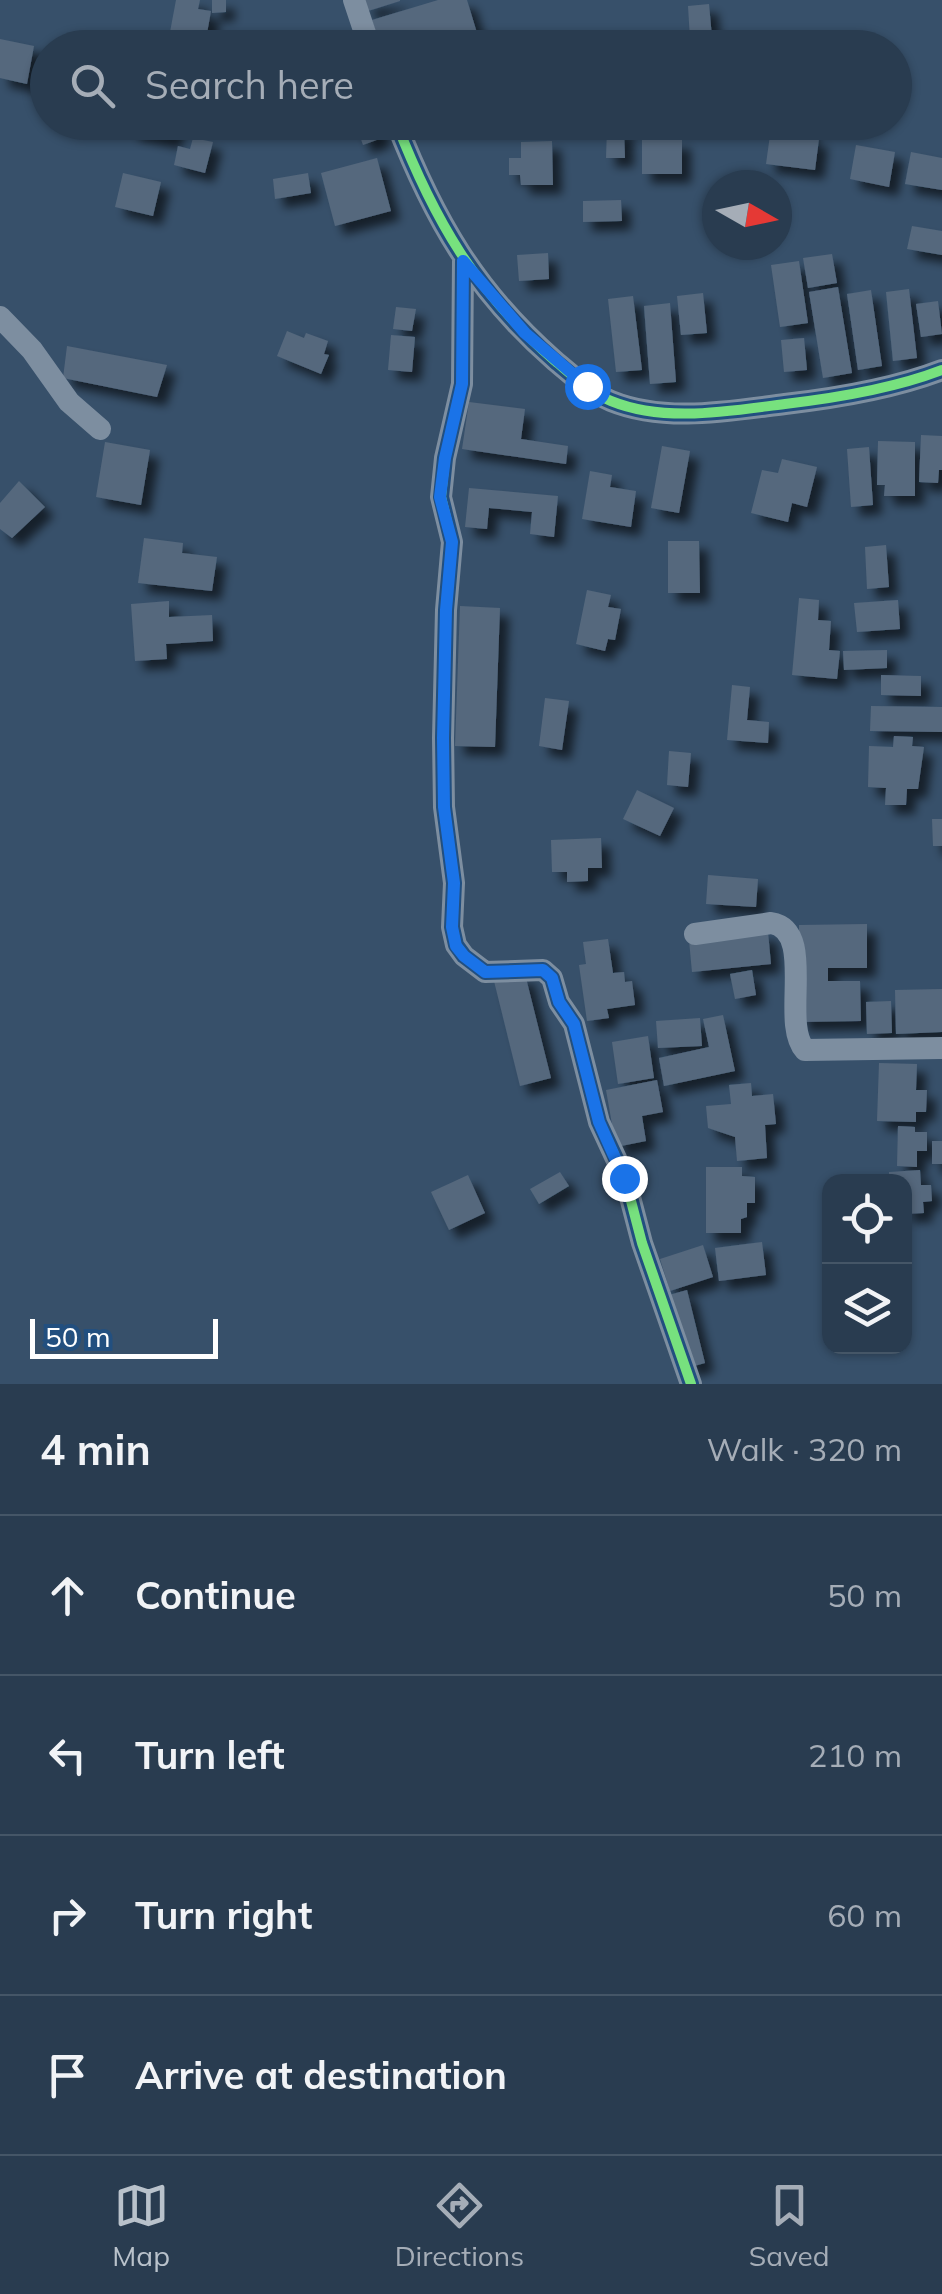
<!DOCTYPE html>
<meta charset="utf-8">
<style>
body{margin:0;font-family:Mulish,sans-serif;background:#314357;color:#f1f3f6}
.controls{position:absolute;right:30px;bottom:30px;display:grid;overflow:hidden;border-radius:20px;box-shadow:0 2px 8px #0004}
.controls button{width:90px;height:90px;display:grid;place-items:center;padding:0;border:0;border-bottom:2px solid #455667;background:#293c50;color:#f1f3f6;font:50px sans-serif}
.compass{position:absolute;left:702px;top:170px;width:90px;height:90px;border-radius:50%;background:#293c50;box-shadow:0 2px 8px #0004;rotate:99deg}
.scale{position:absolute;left:30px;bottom:25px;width:188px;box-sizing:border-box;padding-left:10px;border:5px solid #fff;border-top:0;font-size:28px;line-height:35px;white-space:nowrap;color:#fff;-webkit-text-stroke:8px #224f7f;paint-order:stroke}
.stop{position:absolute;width:30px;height:30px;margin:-22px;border:8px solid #1a73e8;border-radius:50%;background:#fff}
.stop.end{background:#1a73e8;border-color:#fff;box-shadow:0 2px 10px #0008}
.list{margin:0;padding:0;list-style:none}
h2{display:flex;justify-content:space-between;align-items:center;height:130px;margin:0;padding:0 40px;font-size:42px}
h2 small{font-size:32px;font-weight:400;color:#a5adb7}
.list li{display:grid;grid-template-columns:65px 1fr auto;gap:30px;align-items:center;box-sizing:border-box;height:160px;padding:0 40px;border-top:2px solid #455667}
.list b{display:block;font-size:38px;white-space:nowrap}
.list em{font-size:32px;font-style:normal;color:#a5adb7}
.icon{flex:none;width:55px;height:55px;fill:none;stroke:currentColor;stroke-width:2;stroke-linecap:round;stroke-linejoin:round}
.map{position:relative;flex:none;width:942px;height:1384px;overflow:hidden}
.search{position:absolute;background:#293c50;box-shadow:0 2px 8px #0004;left:30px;right:30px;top:30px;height:110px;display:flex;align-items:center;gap:25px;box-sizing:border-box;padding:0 35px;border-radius:55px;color:#a5adb7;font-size:38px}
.sheet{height:770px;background:#293c50}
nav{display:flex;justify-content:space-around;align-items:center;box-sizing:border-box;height:140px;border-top:2px solid #455667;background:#293c50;font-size:28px;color:#a5adb7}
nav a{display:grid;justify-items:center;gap:5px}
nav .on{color:#b9c2cb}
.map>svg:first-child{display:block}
</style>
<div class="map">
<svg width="942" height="1384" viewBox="0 0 942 1384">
<defs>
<filter id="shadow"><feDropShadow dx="9" dy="9" stdDeviation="5" flood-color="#0009"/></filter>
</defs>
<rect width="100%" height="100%" fill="#37506a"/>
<path fill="#55687d" filter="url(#shadow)" d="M176 0H200L198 9 211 11 206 39 170 32Z
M212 0H226V12L212 13Z
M364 0H400V1L368 11Z
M438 0H467L481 46 381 48 372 20Z
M709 4 712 37 690 39 688 6Z
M777 38 778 48H760L759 40Z
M0 39 34 46 27 84 0 78Z
M131 122H176L172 140 130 131Z
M355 122H376L382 138 363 145Z
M789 126 809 128 808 137 819 139 815 170 766 164 770 135 788 137Z
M607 128H624L625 158H606Z
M193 138 213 142 205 173 174 165 178 146 190 149Z
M642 140H682V174H642Z
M552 141 553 185H521L520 175H509V158H521V142Z
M856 145 895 152 889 187 850 179Z
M911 152 942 158V190L905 184Z
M377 158 391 211 335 226 321 173Z
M123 173 161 182 153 216 115 207Z
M308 173 311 193 275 199 273 179Z
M621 200 622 221 583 222V201Z
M912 226 942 231V255L907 249Z
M548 253 549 279 519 281 517 255Z
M832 254 837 283 808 288 803 258Z
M799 261 808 323 780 327 771 265Z
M838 287 852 373 823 378 809 292Z
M909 289 917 358 893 361 886 292Z
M871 290 882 366 858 370 847 294Z
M703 293 707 333 681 335 677 296Z
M633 296 642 370 616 372 608 299Z
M938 301 942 334 921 337 916 304Z
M670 303 676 382 650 384 644 306Z
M396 307 416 309 412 331 393 329Z
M287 331 304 338 306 333 328 341 324 354 329 355 321 374 277 356Z
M391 335 415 337 412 372 388 370Z
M804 338 807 370 784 372 781 340Z
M67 346 167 365 157 397 63 378Z
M469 402 525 409 521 439 568 446 566 464 462 449Z
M921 435 942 436V470H939L938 483 919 482Z
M878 441 915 442V496H884L885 485H877Z
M105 442 150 450 141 505 96 497Z
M662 446 690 451 679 513 651 508Z
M869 447 873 505 851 507 847 449Z
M782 459 817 467 807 507 792 503 788 522 751 513 762 470 778 473Z
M590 471 612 475 610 487 636 491 631 527 582 519Z
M19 481 45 507 12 538 0 529V503Z
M469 488 558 496 554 537 530 534 532 512 489 508 487 529 465 527Z
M144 538 183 543 182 553 217 557 212 591 138 583Z
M668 541H699L700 593H668Z
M886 545 889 587 867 589 865 547Z
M587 590 611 595 608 607 621 609 615 640 608 639 605 651 576 644Z
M799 598 819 600 818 620 831 621 829 650 840 651 837 679 792 675Z
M898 600 900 629 857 632 854 603Z
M169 601V617L212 615 213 641 166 644 167 659 135 661 131 604Z
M460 606 500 608 495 747 455 746Z
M887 650V668L844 670 843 651Z
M881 675 921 676V696L881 695Z
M732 685 750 687 747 720 769 722 768 743 727 740Z
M545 698 569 701 562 750 539 746Z
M871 706 942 707V732L870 731Z
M894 736 913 737 912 746 924 747 918 789H907L906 805H885L886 788 868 787 869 746 893 747Z
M669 751 691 753 688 787 667 785Z
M637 790 674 808 660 836 623 819Z
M932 819H942V846H933Z
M601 838 602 868H588V881L567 882V872H552L551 840Z
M708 875 758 879 756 907 706 904Z
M867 924V968H828V981H860L861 1021 799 1022V925Z
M768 932 771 964 692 972 689 940Z
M608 939 613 973 624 972 625 982 632 981 635 1005 607 1009 609 1018 587 1021 579 965 586 964 583 942Z
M752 970 756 995 735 999 730 974Z
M525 974 551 1078 520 1086 494 981Z
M942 989V1032L896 1034 895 990Z
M891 1001 892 1033 867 1034 866 1002Z
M723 1015 735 1071 664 1086 659 1058 709 1047 703 1019Z
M700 1018 702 1046 658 1048 656 1021Z
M648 1036 654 1078 618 1084 612 1042Z
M879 1063 917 1064 916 1090H927L926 1112H916V1122L877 1121Z
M657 1080 663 1112 642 1116 646 1141 616 1147 606 1090Z
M751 1083 752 1096 773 1094 776 1124 765 1125 767 1158 737 1161 735 1137 708 1128 706 1106 731 1104 729 1085Z
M898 1126 915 1127V1132H927V1151H917V1167L897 1166Z
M932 1141H942V1164H932Z
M706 1167H742V1176L755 1177V1203H747V1217L741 1219V1233H706Z
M920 1170 921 1185H931L932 1201 923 1202 924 1213 904 1214V1182H889V1172Z
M560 1172 569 1186 539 1204 530 1189Z
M468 1175 485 1213 449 1230 431 1192Z
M762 1242 766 1275 719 1281 715 1248Z
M703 1245 713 1277 670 1291 660 1259Z
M687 1290 705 1363 687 1368 669 1295Z"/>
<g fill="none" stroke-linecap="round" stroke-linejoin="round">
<path stroke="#7d8ea0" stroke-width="22" d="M354 0 370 48
M396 122C434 220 476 292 555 361 572 375 591 393 611 401 665 423 729 411 785 404 837 398 893 389 942 370
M463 261 462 384 445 458 441 497 452 542 446 610 443 738 444 807 454 883 452 927 456 945 464 956 485 972 543 970 552 978 559 1002 574 1024 599 1122 625 1178 642 1243 691 1384
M0 317 32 350 69 402 100 429
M695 934 771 923C817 930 780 1023 805 1050L942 1048"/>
<defs>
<path id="cycleway" d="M396 122C434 220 476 292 555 361 572 375 591 393 611 401 665 423 729 411 785 404 837 398 893 389 942 370
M463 261 462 384 445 458 441 497 452 542 446 610 443 738 444 807 454 883 452 927 456 945 464 956 485 972 543 970 552 978 559 1002 574 1024 599 1122 625 1178 642 1243 691 1384"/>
</defs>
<use href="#cycleway" stroke="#224f7f" stroke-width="16"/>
<use href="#cycleway" stroke="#77e17e" stroke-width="10"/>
</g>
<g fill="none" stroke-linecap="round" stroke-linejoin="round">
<path stroke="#1a73e8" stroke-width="12" d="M587 386 525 333 463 261 462 384 445 458 440 497 452 542 446 610 443 738 444 807 454 883 452 927 456 946 464 956 485 972 543 970 552 978 559 1002 574 1024 599 1122 624 1178"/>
</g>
</svg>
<div class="controls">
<button><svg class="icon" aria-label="locate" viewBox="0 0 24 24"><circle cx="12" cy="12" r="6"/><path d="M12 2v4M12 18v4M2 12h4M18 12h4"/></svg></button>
<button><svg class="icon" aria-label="layers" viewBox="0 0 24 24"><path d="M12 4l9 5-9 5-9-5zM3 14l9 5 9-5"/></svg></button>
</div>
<svg class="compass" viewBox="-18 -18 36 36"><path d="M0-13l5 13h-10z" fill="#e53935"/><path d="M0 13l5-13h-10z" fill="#a5adb7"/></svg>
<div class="scale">50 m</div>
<div class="stop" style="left:587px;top:386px"></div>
<div class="stop end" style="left:624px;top:1178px"></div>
<div class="search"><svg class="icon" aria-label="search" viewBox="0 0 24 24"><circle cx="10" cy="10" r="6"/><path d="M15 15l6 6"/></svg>Search here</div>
</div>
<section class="sheet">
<h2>4 min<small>Walk · 320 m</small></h2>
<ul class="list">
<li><svg class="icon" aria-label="ahead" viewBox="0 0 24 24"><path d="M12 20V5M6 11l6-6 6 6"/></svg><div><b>Continue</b></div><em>50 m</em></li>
<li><svg class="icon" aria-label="left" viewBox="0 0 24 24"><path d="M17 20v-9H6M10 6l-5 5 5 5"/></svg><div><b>Turn left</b></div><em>210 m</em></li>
<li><svg class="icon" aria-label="right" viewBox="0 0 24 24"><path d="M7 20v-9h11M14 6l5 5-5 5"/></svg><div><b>Turn right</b></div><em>60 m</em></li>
<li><svg class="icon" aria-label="arrive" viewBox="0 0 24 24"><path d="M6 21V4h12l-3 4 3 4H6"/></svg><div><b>Arrive at destination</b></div></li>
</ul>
</section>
<nav>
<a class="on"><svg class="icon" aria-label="map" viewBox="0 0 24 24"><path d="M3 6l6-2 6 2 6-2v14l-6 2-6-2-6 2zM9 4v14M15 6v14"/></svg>Map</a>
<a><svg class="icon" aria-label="directions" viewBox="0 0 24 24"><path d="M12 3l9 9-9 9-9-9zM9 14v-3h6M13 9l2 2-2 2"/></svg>Directions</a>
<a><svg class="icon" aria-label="saved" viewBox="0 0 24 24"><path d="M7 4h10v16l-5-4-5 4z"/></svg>Saved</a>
</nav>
